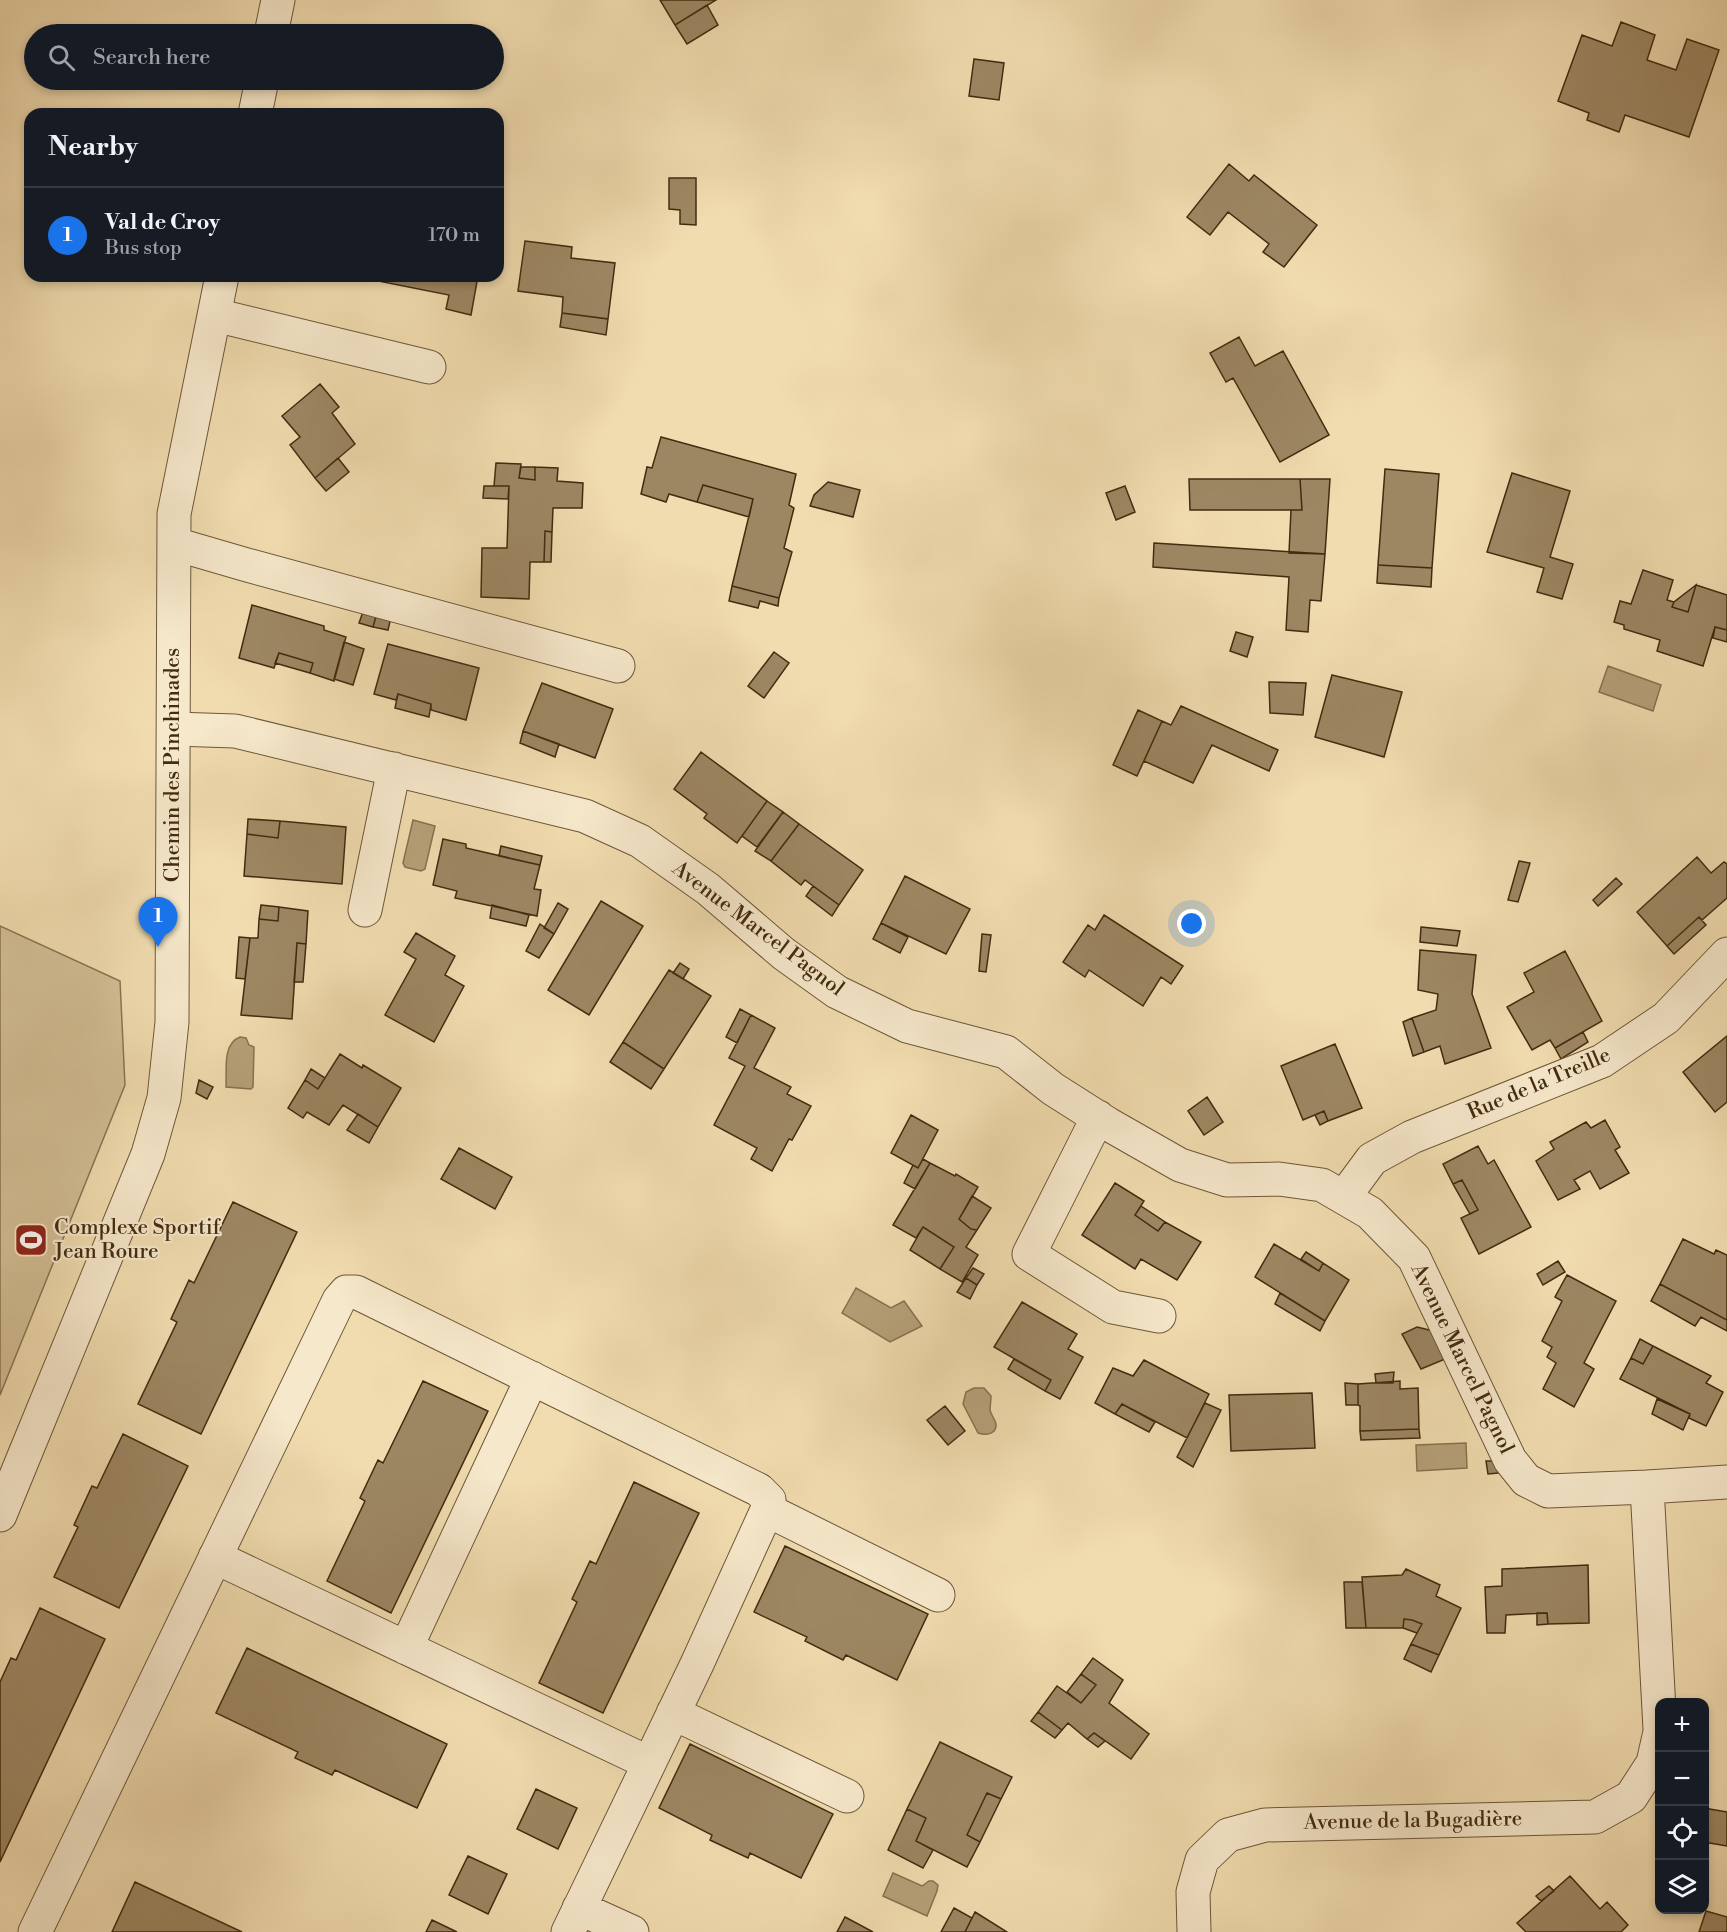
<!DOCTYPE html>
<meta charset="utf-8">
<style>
body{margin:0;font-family:"Libre Bodoni",serif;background:#20242c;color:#f1f3f6}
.controls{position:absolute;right:18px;bottom:18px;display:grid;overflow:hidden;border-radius:12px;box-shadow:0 3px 9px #0003}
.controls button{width:54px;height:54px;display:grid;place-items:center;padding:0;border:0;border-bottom:2px solid #363941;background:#171b24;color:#f1f3f6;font:30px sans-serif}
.you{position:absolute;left:1192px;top:924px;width:21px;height:21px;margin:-15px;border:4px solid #fff;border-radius:50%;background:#1a73e8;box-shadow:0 0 0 9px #1a73e833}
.badge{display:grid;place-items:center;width:39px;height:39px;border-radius:50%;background:#1a73e8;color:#fff;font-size:20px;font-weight:700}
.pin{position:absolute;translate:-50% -50px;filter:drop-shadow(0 2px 3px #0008)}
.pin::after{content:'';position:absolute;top:32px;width:21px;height:18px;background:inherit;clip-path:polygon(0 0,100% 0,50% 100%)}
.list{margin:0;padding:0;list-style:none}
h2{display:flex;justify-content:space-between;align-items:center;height:78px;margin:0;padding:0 24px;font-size:26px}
h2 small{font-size:20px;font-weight:400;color:#9ea1a6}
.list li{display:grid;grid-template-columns:39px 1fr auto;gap:18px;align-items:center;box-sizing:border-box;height:96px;padding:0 24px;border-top:2px solid #363941}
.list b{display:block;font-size:22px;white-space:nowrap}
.list p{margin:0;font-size:20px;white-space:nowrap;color:#9ea1a6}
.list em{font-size:20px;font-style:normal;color:#9ea1a6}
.icon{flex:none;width:33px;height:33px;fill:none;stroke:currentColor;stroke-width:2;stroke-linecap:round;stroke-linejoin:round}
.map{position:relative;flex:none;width:1727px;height:1932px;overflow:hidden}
.search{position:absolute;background:#171b24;box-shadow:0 3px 9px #0003;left:24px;top:24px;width:480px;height:66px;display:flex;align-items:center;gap:15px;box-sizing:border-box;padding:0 21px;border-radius:33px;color:#9ea1a6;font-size:22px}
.panel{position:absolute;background:#171b24;box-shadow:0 3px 9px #0003;left:24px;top:108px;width:480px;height:174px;border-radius:18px}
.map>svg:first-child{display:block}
</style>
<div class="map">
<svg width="1727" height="1932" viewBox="0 0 1727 1932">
<rect width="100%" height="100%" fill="#f1dcaf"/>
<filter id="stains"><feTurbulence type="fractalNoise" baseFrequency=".00333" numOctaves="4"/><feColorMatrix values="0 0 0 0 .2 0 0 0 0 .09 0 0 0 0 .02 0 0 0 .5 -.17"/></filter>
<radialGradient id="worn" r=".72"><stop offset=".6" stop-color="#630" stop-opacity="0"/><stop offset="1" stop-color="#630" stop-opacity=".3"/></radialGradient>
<path fill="#d3be94" stroke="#8a7452" stroke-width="1.5" d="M0 926 120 981 125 1085 0 1395Z"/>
<path fill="#b6a079" stroke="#88714f" stroke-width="1.5" d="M1608 666 1661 685 1653 711 1599 692Z
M413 820 435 826 425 869 421 871 405 867 403 863Z
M240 1037 246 1038 249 1045 254 1047 253 1087 251 1089 226 1087C227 1070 222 1044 240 1037Z
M856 1288 891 1308 904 1301 922 1326 890 1342 842 1313Z
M974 1388H984L991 1396C991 1401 990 1406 990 1410 991 1415 995 1419 996 1424 997 1434 986 1436 978 1433L963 1404 966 1392Z
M1466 1443 1467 1468 1417 1471 1416 1445Z
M893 1873 922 1886 929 1881H933L938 1885 937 1891 927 1916 883 1896Z"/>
<path fill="#9d8763" stroke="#422b10" stroke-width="1.5" d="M660 0H716L675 25Z
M707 5 718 25 687 44 675 25Z
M1621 22 1655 35 1647 60 1676 70 1687 39 1719 50 1689 137 1625 115 1619 132 1587 120 1589 113 1558 101 1582 35 1612 46Z
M974 59 1004 63 999 100 969 96Z
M1229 164 1249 181 1254 175 1317 225 1284 267 1263 252 1269 244 1228 212 1210 235 1187 217Z
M669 178H696V225L680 224V210L669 209Z
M525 241 572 247 571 258 615 263 608 319 562 313 563 297 518 291Z
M373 276H478L471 315 446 309 449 295 373 280Z
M562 313 608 319 606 335 560 327Z
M1239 337 1255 366 1283 351 1329 435 1280 462 1233 378 1226 382 1210 353Z
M320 384 339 407 332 413 355 444 315 478 290 445 300 437 282 416Z
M661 437 796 474 789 505 794 508 784 548 792 552 779 598 732 586 753 499 703 485 697 502 669 494 666 502 641 494 647 467 652 468Z
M338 458 349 472 326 491 315 478Z
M496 463 521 464 519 478 535 480V467L558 468 557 481 583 483 582 508H553L552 532 545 531 544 562H530L529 599 481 597 482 548H507L509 486H494Z
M521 467H535V480L519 478Z
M1385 469 1439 474 1432 568 1378 565Z
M1512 473 1570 491 1550 557 1573 564 1562 599 1537 592 1544 568 1487 552Z
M1189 479H1300L1302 510H1190Z
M1300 479H1330L1325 554 1289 553 1291 510H1302Z
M828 482 860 490 853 517 810 506 814 495Z
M703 485 753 499 749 517 697 502Z
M484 486H509L508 499 483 498Z
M1125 486 1135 512 1116 520 1106 493Z
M545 531 552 532 551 562H544Z
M1154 543 1325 554 1321 601 1310 600 1308 632 1286 630 1289 577 1153 567Z
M1378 565 1432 568 1431 587 1377 583Z
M1643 570 1673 580 1667 600 1674 602 1672 607 1688 612 1696 585 1727 595V630L1715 627 1703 666 1657 651 1660 640 1624 629V625L1614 622 1620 601 1631 604Z
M1696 585 1688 612 1672 607 1674 602Z
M732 586 779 598 778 606 760 601 758 608 729 601Z
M252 605 324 626V630L346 637 334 681 310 673 313 663 279 653 274 668 239 658Z
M364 609 377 613 373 627 359 623Z
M377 613 391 617 388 630 373 627Z
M1715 627 1727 630V642L1713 638Z
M1236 632 1253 637 1247 657 1230 651Z
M344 642 364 649 353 685 334 679Z
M388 644 479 668 466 720 431 710V704L398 694 396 700 374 694Z
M774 652 789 663 764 698 748 686Z
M279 653 313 663 310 673 275 663Z
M1332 675 1402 692 1384 757 1315 737Z
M1269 682 1306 683 1303 715 1270 713Z
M542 683 613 709 595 758 523 731Z
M398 694 431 704 429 717 395 708Z
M1181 706 1278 750 1269 771 1212 745 1193 783 1144 761 1162 721 1171 725Z
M1138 710 1162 721 1137 776 1113 765Z
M523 731 559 744 555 757 520 743Z
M701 752 767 801 737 843 704 818 707 814 674 789Z
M767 801 783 812 757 847 742 836Z
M783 812 799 824 771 861 755 851Z
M248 819 280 821 278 838 247 834Z
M280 821 346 827 342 884 244 876 247 834 278 838Z
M799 824 863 870 839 905 805 880 801 885 771 861Z
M443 839 466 844V848L540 865 534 889 541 890 537 916 455 898 457 891 433 885Z
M501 846 542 856 540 865 499 856Z
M1697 857 1711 873 1724 862 1727 864V898L1702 920 1699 917 1667 946 1637 912Z
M1519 861 1530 863 1518 902 1508 900Z
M905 876 970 909 946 954 881 923Z
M1616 878 1622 884 1598 906 1593 900Z
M813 886 839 905 832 916 806 896Z
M601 901 643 926 589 1015 548 990Z
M558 903 568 909 554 934 544 928Z
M261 905 279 907 278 921 259 919Z
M492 905 529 915 526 926 490 918Z
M279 907 308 911 306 944 297 943 292 1019 241 1015 250 938H258L259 919 278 921Z
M1104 915 1183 966 1171 984 1161 977 1143 1006 1089 970 1085 977 1063 962 1088 925 1095 930Z
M1699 917 1706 925 1674 954 1667 946Z
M881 923 908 937 900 953 873 939Z
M540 924 554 934 539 958 526 951Z
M1421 927 1460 931 1457 946 1420 942Z
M416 933 455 956 445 975 464 986 434 1042 385 1015 416 959 404 952Z
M982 934 991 935 986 972 979 971Z
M239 937 250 938 245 979 236 978Z
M297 943 306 944 303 982H294Z
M1420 950 1476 955 1472 994 1491 1048 1445 1064 1440 1046 1424 1052 1412 1018 1436 1010 1438 994 1418 990Z
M1565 951 1602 1021 1555 1048 1550 1040 1532 1050 1507 1007 1534 992 1524 973Z
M680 963 689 969 683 979 673 973Z
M669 970 711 996 664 1069 623 1042Z
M740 1009 751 1015 737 1043 726 1037Z
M751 1015 775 1028 754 1068 791 1087 787 1094 811 1106 792 1140 789 1139 772 1171 751 1159 757 1148 714 1125 745 1066 729 1058Z
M1412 1018 1424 1052 1413 1056 1403 1022Z
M1583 1032 1588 1042 1561 1059 1555 1048Z
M1727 1036V1102L1715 1112 1683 1072Z
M623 1042 664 1069 651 1089 610 1062Z
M1335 1044 1362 1108 1328 1121 1324 1111 1303 1120 1281 1066Z
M340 1054 362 1068 363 1065 401 1088 378 1127 343 1105 329 1125 307 1112 303 1118 288 1108 305 1080 318 1089Z
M311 1069 325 1078 318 1089 305 1080Z
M199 1080 213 1087 207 1099 196 1093Z
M1207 1097 1223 1122 1204 1135 1188 1111Z
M1324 1111 1328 1121 1320 1125 1315 1115Z
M358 1114 378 1127 369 1143 347 1130Z
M911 1115 938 1130 918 1168 891 1153Z
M1605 1120 1620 1147 1615 1150 1629 1173 1600 1189 1590 1171 1574 1180 1580 1189 1558 1200 1536 1161 1554 1149 1550 1142 1586 1122 1591 1128Z
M1478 1146 1488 1164 1494 1160 1531 1227 1479 1254 1461 1218 1478 1210 1462 1180 1453 1184 1443 1164Z
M459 1148 512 1177 495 1209 441 1179Z
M923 1159 930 1163 915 1189 904 1183 913 1165 918 1168Z
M930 1163 955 1176 956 1174 978 1187 959 1219 971 1229 977 1230 966 1247 978 1255 962 1282 940 1269 954 1247 923 1227 916 1238 893 1225Z
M1462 1180 1478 1210 1470 1214 1453 1184Z
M1115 1183 1144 1201 1135 1215 1158 1231 1165 1222 1201 1242 1177 1280 1141 1259 1135 1269 1082 1235Z
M972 1196 991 1208 977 1230 971 1229 959 1219Z
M233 1202 297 1232 201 1434 138 1404 177 1322 171 1319 189 1280 194 1283Z
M1141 1206 1165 1222 1158 1231 1135 1215Z
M923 1227 954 1247 940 1269 910 1250Z
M1683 1239 1714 1254 1716 1250 1727 1255V1320L1660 1284Z
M1274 1244 1319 1271 1323 1263 1349 1280 1325 1321 1255 1277Z
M1306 1252 1323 1263 1319 1271 1301 1259Z
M1558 1261 1565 1272 1543 1285 1537 1274Z
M973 1268 984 1274 977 1285 966 1278Z
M1567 1275 1616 1301 1584 1363 1594 1369 1574 1407 1543 1389 1556 1363 1547 1357 1552 1347 1542 1341 1562 1301 1555 1297Z
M966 1278 977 1285 970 1299 957 1292Z
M1660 1284 1727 1320V1331L1701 1317 1695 1326 1651 1301Z
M1280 1293 1325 1321 1320 1331 1275 1304Z
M1022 1302 1077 1334 1068 1349 1083 1357 1060 1399 1045 1391 1051 1380 994 1347Z
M1417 1327 1433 1331 1445 1359 1421 1369 1402 1334Z
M1640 1339 1653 1346 1643 1364 1631 1358Z
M1653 1346 1711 1376 1706 1383 1723 1392 1706 1426 1689 1418 1690 1414 1620 1379 1631 1358 1643 1364Z
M1014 1359 1051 1380 1045 1391 1008 1369Z
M1144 1360 1209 1394 1187 1438 1122 1404 1115 1414 1095 1403 1113 1368 1133 1376Z
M1394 1372 1393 1383H1376L1375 1374Z
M423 1381 488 1411 391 1613 327 1581 365 1501 360 1498 378 1460 383 1463Z
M1400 1381V1389L1418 1388 1419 1429 1360 1431V1406L1358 1405V1384Z
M1345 1383 1358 1384V1405H1346Z
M1312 1393 1315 1448 1231 1451 1229 1395Z
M1657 1399 1690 1414 1683 1430 1652 1414Z
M1205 1403 1221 1410 1193 1467 1177 1457Z
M1122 1404 1155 1422 1149 1432 1115 1414Z
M945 1406 965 1431 948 1445 927 1420Z
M1419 1429 1420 1438 1361 1440 1360 1431Z
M123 1434 188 1466 119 1608 54 1577 78 1527 74 1525 92 1486 97 1488Z
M1486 1461H1497L1498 1473 1488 1474Z
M634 1482 699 1513 603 1713 539 1683 577 1602 572 1599 590 1561 596 1564Z
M785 1546 928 1614 897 1680 846 1655 843 1660 805 1641 807 1637 754 1612Z
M1588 1565 1589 1623 1548 1624 1547 1613 1506 1615 1505 1633H1487L1485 1587 1502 1586V1569Z
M1406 1569 1440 1585 1436 1596 1461 1608 1439 1655 1411 1644 1422 1624 1412 1620 1404 1619 1403 1628H1366L1362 1577 1402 1575Z
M1344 1582H1362L1366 1628H1346Z
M40 1608 105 1639 0 1862V1682L11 1658 16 1660Z
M1537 1613H1547L1548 1624 1537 1625Z
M1404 1619 1412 1620 1422 1624 1417 1633 1403 1628Z
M1411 1644 1439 1655 1431 1672 1404 1659Z
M247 1648 447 1744 417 1808 335 1770 332 1775 295 1758 298 1752 216 1713Z
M1093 1658 1123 1680 1109 1703 1149 1734 1131 1759 1094 1733 1087 1739 1068 1723 1062 1730 1038 1712 1057 1686 1081 1703 1096 1685 1081 1674Z
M1081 1674 1096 1685 1081 1703 1067 1692Z
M1038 1712 1062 1730 1055 1738 1031 1721Z
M1094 1733 1105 1741 1098 1747 1087 1739Z
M940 1742 1012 1777 1001 1799 987 1793 967 1835 980 1842 967 1867 916 1841 926 1818 907 1809Z
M690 1744 833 1814 801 1878 750 1853 748 1858 710 1840 712 1835 659 1808Z
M536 1789 577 1808 558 1849 517 1829Z
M987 1793 1001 1799 980 1842 967 1835Z
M1704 1808 1727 1812V1846L1704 1842Z
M907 1809 926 1818 916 1841 933 1850 923 1868 888 1850Z
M468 1856 507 1874 488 1914 449 1895Z
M1570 1876 1600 1909 1607 1902 1628 1925 1621 1932H1526L1517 1923Z
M135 1882 242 1932H112Z
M1549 1886 1554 1891 1541 1901 1536 1896Z
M954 1908 972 1918 965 1932H941Z
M1706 1911 1727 1917V1932H1699Z
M975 1912 1007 1932H965Z
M845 1917 873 1932H837Z
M432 1920 457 1932H426Z"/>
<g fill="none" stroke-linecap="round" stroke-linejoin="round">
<defs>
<path id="minor" d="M215 315 429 367
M175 544 247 565 618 666
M174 729 235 731 585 816 640 841 708 889 784 954 837 992 907 1026 1006 1052 1053 1089 1108 1124 1180 1165 1227 1180 1279 1179 1322 1185 1370 1213 1414 1258 1510 1460 1526 1480 1548 1491 1647 1487 1727 1482
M365 910 394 769
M1098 1117 1029 1254 1113 1307 1159 1316
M1344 1197 1372 1159 1412 1137 1602 1061 1666 1018 1727 954
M1647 1487 1660 1729
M767 1510 938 1595
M215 1557 649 1763
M406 1648 532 1378
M673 1713 847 1796
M579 1908 632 1932
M35 1932 339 1300 346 1292H356L759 1490 769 1500 767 1510 697 1664 568 1932
M1194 1932 1193 1892 1202 1860 1228 1835 1265 1825 1595 1817 1631 1797 1653 1763 1660 1732"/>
<path id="tertiary" d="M271 34 278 0
M255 114 262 80
M0 1515 148 1154 164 1098 172 1022 174 514 222 276"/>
</defs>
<use href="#minor" stroke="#6e5738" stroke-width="35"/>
<use href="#tertiary" stroke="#6e5738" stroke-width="35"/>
<use href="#minor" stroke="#f6e8cb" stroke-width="33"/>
<use href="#tertiary" stroke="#f6e8cb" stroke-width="33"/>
</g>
<defs>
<symbol id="stadium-square" viewBox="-11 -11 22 22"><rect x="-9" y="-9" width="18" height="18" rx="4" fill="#8f2418" stroke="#f6e8cb"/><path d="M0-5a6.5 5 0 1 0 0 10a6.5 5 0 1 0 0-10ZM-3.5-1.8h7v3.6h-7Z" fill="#fff"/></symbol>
</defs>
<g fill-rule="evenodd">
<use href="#stadium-square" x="12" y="1221" width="38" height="38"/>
</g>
<g text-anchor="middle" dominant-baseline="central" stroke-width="4.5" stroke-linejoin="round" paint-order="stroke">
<g font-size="21" fill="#422b10" stroke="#f6e8cb">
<text transform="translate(173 765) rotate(-90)">Chemin des Pinchinades</text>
<text transform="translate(758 929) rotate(37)">Avenue Marcel Pagnol</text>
<text transform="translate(1539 1084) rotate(-23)">Rue de la Treille</text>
<text transform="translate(1462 1359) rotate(64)">Avenue Marcel Pagnol</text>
<text transform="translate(1413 1821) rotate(-1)">Avenue de la Bugadière</text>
</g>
<g font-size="21" fill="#422b10" stroke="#f6e8cb" text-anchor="start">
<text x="54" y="1228">Complexe Sportif<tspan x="54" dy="24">Jean Roure</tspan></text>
</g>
</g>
<rect width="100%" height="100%" filter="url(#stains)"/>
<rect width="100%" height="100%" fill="url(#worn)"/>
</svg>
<div class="controls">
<button>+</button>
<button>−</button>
<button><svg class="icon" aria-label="locate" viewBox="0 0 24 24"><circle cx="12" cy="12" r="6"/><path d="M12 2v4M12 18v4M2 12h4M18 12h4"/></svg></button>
<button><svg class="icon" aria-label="layers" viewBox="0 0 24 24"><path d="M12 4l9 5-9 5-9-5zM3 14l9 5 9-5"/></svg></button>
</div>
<div class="you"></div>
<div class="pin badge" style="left:158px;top:947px">1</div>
<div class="search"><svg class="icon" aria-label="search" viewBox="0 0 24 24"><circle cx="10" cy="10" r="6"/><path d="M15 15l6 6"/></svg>Search here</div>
<section class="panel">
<h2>Nearby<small></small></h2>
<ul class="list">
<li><span class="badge">1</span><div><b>Val de Croy</b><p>Bus stop</p></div><em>170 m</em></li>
</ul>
</section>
</div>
